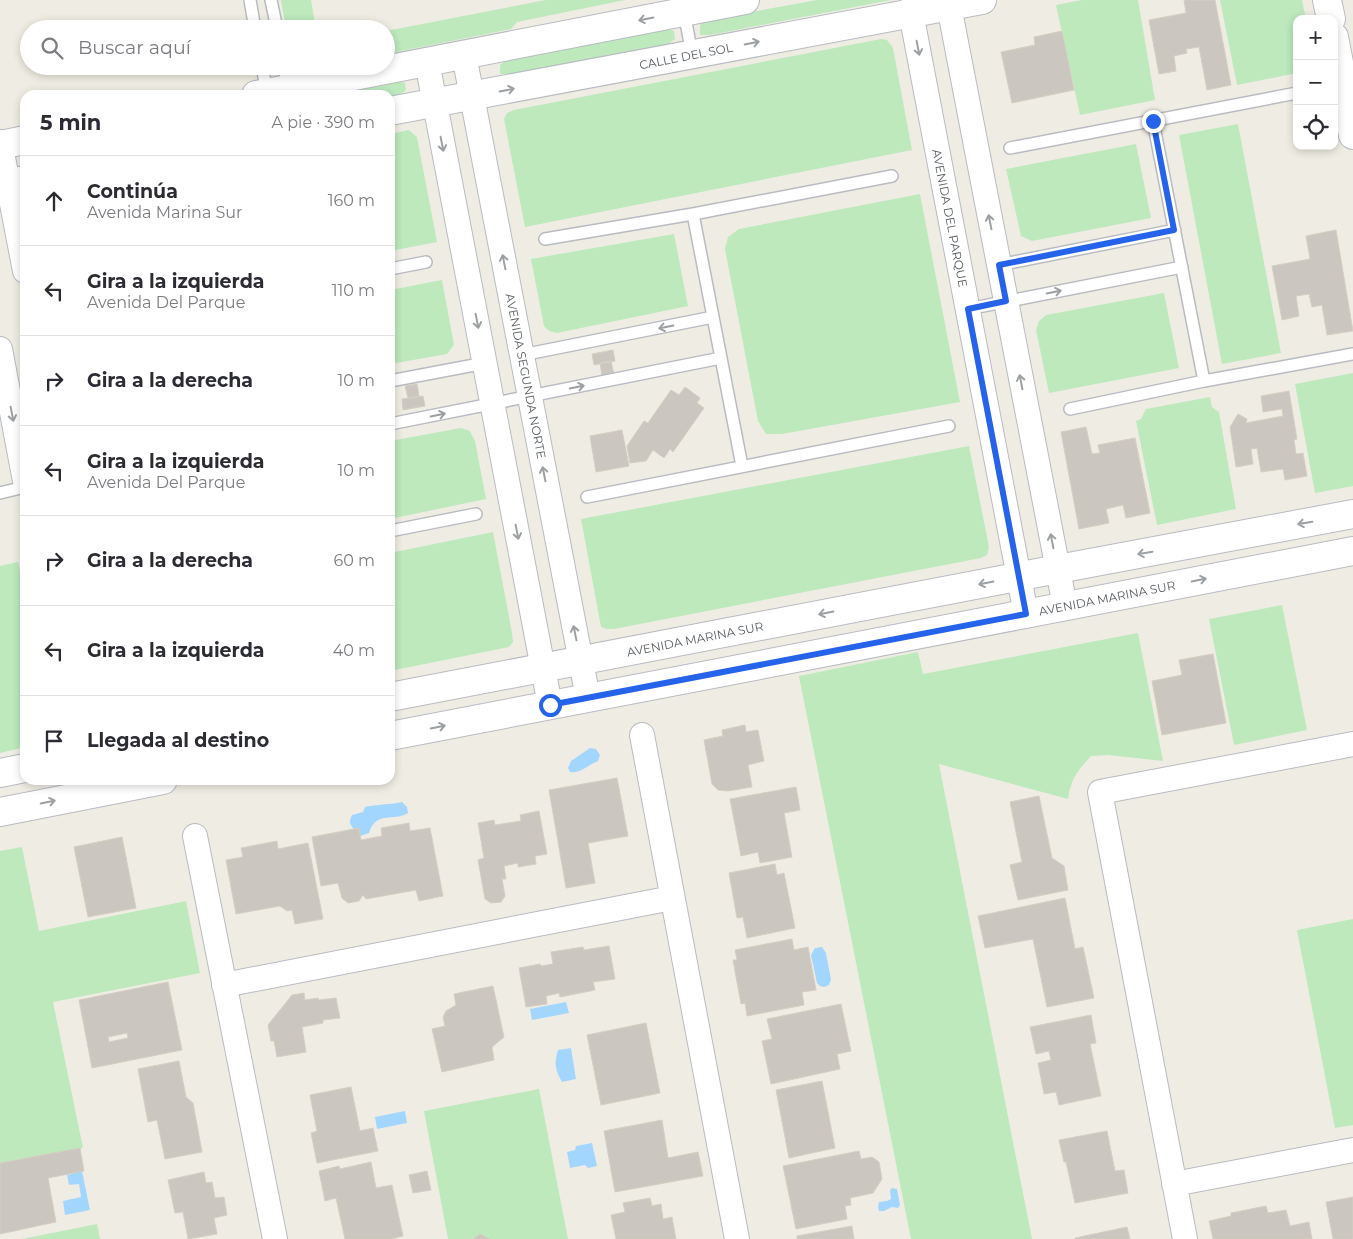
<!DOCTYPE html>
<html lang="es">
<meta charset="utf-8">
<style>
body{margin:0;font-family:Montserrat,sans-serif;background:#f7f7f7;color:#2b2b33}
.controls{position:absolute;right:15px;top:15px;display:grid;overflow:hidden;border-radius:10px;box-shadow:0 2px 8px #0003}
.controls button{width:45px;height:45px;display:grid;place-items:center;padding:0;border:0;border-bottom:1px solid #e1e1e2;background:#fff;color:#2b2b33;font:25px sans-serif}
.stop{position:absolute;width:15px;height:15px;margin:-11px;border:4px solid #2563eb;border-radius:50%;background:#fff}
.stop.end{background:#2563eb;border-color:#fff;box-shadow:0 1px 5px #0008}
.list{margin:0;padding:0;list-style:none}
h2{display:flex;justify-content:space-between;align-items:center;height:65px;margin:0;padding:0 20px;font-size:21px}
h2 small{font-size:16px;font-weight:400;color:#7c7c81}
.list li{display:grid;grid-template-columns:32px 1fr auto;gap:15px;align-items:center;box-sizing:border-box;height:90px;padding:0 20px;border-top:1px solid #e1e1e2}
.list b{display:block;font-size:19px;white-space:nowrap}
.list p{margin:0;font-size:16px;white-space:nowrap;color:#7c7c81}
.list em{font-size:16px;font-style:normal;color:#7c7c81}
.icon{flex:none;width:28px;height:28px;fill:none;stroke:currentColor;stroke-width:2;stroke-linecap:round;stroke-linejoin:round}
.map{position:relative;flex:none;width:1353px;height:1239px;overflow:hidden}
.search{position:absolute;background:#fff;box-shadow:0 2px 8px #0003;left:20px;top:20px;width:375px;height:55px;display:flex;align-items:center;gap:12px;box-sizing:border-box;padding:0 18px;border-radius:28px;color:#7c7c81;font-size:19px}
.panel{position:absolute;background:#fff;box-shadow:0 2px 8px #0003;left:20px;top:90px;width:375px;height:695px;border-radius:15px}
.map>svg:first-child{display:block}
</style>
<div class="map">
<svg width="1353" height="1239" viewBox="0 0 1353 1239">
<rect width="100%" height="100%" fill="#efede3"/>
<path fill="#bde9bd" d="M281 0H311L316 29H286Z
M546 0H625L517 22 511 29 386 54V31Z
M817 0H891L710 35H700V25L708 20Z
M1082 0H1138L1155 100 1080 115 1056 5Z
M1220 0H1302L1306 19H1297V73L1237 85Z
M666 29 674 31 675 39 668 44 510 74H500V65L507 59Z
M881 39 887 40 893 48 912 150 525 227 504 119 507 113 514 110Z
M397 81 405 83 406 90 400 95 390 97V95H323Z
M1238 124 1281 353 1222 364 1179 135Z
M409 130 417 137 437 242 390 251V134Z
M1136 144 1151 218 1032 241 1021 236 1006 169Z
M920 194 960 402 782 434H766L758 421 725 249 728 237 739 229Z
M674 234 688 306 557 333 549 331 544 326 531 259Z
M442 280 454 345 447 354 390 364V290Z
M1164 293 1179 368 1049 393 1036 330 1039 321 1046 315Z
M1353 373V486L1315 493 1295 384Z
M1210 397 1212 407 1219 412 1236 509 1157 525 1136 421 1141 419 1146 409Z
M461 428 470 431 475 441 486 499 390 519V441Z
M969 446 989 547 987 555 981 558 614 629H607L601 627 581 519Z
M493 532 512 633 513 642 509 647 390 671V553Z
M18 562 25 597V747L0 753V566Z
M1282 605 1307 730 1234 745 1209 619Z
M1138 633 1163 761 1108 755 1091 756C1077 771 1071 779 1068 799L939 764 1032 1239H911L799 676 918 652 923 674Z
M22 847 39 931 186 901 200 973 53 1002 83 1148 0 1163V851Z
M1353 919V1125L1335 1128 1297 930Z
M539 1089 568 1239H448L424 1111Z
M97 1224 100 1239H22Z"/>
<path fill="#a3d6ff" d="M590 748 596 749 600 755 598 761C588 765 580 774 570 772L568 768 571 761Z
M402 802 407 807 408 813C394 822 376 810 369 833L360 836 359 828 354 829C349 824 349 821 352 815L363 812 365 807C377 804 389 805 402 802Z
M822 947 826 953 831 980 829 985 824 987 820 986 817 983 811 955 815 948Z
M566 1002 569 1013 532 1020 530 1009Z
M571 1048 576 1079 562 1082C555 1069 554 1064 558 1050Z
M405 1111 407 1123 377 1129 375 1117Z
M592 1143 597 1166 588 1168 585 1165 570 1168 567 1152 575 1150 576 1146Z
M82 1171 90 1210 65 1215 63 1201 81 1197 79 1184 69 1185 67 1175Z
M892 1188 897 1189 900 1205 898 1208 892 1207 884 1211H879L878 1207 879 1202 887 1201 891 1199 890 1190Z"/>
<path fill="#cbc7c0" stroke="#d5cfc1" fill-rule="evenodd" d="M1184 0H1215L1231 85 1207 90 1199 47 1186 49 1187 53 1174 56 1176 71 1159 74 1149 20 1186 13Z
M1062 31 1074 90 1012 103 1001 52 1035 45 1034 37Z
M1336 230 1353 331 1327 335 1322 305 1312 307 1309 294 1296 296 1299 316 1282 320 1272 266 1310 259 1306 236Z
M613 350 615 361 594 365 592 354Z
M611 361 614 374 602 376 600 363Z
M417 384 419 396 408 398 405 386Z
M685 387 700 398 697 403 704 408 673 452 670 449 664 458 653 450 646 461 630 463 627 446 644 421 648 423 671 390 679 395Z
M1289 391 1297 439 1294 440 1296 454 1303 453 1307 476 1285 480 1283 469 1261 472 1257 448 1251 449 1253 464 1236 467 1230 427 1238 414 1247 419 1246 423 1283 416 1282 409 1263 412 1261 396Z
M423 396 425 406 403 410 402 399Z
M1086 427 1092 454 1100 453 1098 445 1135 438 1150 513 1126 518 1123 505 1106 509 1109 523 1079 529 1061 432Z
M622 430 629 466 596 472 590 436Z
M1213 654 1226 723 1162 735 1152 681 1182 675 1179 660Z
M745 725 746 732 758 730 764 761 748 765 752 787 728 791 718 790 712 784 704 740 723 736 722 730Z
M617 778 628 836 588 843 595 883 566 888 549 790Z
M796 787 800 810 784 813 792 857 760 863 758 852 741 856 730 799Z
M1039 796 1052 858 1064 866 1068 890 1018 900 1010 865 1022 862 1010 802Z
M539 811 547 854 535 856 536 864 518 867V863L504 866 506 879H502L505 896 501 902 491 903 485 899 478 860 484 858 478 823 494 820 495 825 521 821 520 815Z
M409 823 410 831 430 828 443 896 419 901 416 890 366 899 363 895 359 901 348 903 342 898 338 883 321 886 312 837 359 828 361 840 382 836 381 828Z
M122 837 136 908 88 917 74 847Z
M277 841 278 849 308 843 323 919 295 924 292 910 287 911 280 906 236 914 226 860 243 857 241 848Z
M775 864 777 875 784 873 795 928 747 938 743 917 737 918 729 873Z
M1065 898 1075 949 1083 947 1094 998 1047 1007 1033 939 985 948 978 916Z
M792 939 794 950 808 947 816 990 802 992 804 1005 747 1016 745 1003 741 1004 733 960H737L735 950Z
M609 946 615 979 593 982 595 990 560 997 559 993 546 996 547 1004 526 1007 519 968 540 964 541 966 553 964 551 952 583 947 584 950Z
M168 982 182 1050 92 1068 79 1000ZM127 1033 128 1038 109 1042 108 1037Z
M493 986 504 1037 492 1047 494 1060 442 1072 432 1029 445 1026 443 1017 446 1011 456 1005 454 994Z
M304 993 305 1000 318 998 319 1000 336 998 340 1018 323 1020V1023L302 1027 306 1052 277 1057 274 1041H271L268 1025 292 995Z
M841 1004 851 1051 837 1054 840 1069 771 1084 762 1041 772 1039 767 1019Z
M1091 1015 1096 1043 1090 1044 1101 1096 1059 1105 1056 1092 1044 1094 1038 1063 1051 1060 1049 1051 1036 1054 1030 1027Z
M646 1023 660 1093 601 1105 587 1035Z
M179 1061 186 1097 193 1103 202 1152 165 1159 157 1120 148 1122 138 1069Z
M822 1081 835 1148 789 1158 776 1090Z
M351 1087 360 1131 373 1128 378 1151 317 1163 311 1133 317 1131 310 1095Z
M662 1120 668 1158 698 1152 703 1176 615 1192 604 1131Z
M1107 1131 1115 1171 1124 1170 1128 1193 1075 1203 1066 1162H1064L1059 1140Z
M80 1148 84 1171 48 1178 56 1222 0 1234V1163Z
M859 1151 861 1159 872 1157 879 1162 882 1179 873 1193 850 1198 851 1205 845 1206 847 1219 796 1229 783 1166Z
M371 1162 376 1188 392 1185 403 1236 391 1239H345L336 1198 325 1201 319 1171 339 1166 340 1169Z
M427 1171 431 1190 413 1193 409 1175Z
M204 1172 206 1183 212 1182 215 1198 224 1197 227 1215 214 1218 217 1234 188 1239 183 1212 175 1213 168 1180Z
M1353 1197V1239H1333L1326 1202Z
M650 1198 652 1206 661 1204 663 1219 672 1217 676 1239H616L611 1215 625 1212 623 1203Z
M1266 1206 1268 1213 1286 1210 1290 1226 1309 1222 1312 1239H1213L1209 1221 1231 1216V1213Z
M852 1226 854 1239H797V1236Z
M1127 1227 1130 1239H1075V1238Z
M480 1234 490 1239H473Z"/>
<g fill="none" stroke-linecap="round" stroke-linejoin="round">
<defs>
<path id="service" d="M250 0 255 29
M271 0 277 29
M684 12 692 54
M262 66 267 93
M284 66 288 89
M1153 121 1204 381
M1010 148 1297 93
M693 214 742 466
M545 239 693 214 892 176
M999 265 1175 230
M390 269 426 262
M968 309 1182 267
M522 355 713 317
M390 381 485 363
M1070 409 1204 381 1353 354
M390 424 721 358
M0 493 25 487
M587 497 949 426
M390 531 476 514"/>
<path id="minor" d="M914 0 911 13 1026 614
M944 0 949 6 1065 606
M464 55 588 698
M427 62 550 705
M0 142 25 271
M0 349 25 481
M642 735 737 1239
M195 836 275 1239
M224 985 672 898
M1174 1184 1353 1150
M1185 1239 1100 792 1353 744"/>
<path id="tertiary" d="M1327 0 1331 19
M1334 37 1353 135
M256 95 745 0
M390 111 982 0
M0 145 25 140
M0 185 25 180
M390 697 1058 569 1353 514
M390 736 1353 551
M0 773 25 768
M0 812 163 780"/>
</defs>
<use href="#service" stroke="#b8bbc1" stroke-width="14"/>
<use href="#minor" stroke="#b8bbc1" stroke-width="26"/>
<use href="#tertiary" stroke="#b8bbc1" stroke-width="30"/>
<use href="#service" stroke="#fff" stroke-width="11"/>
<use href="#minor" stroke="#fff" stroke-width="24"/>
<use href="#tertiary" stroke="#fff" stroke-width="28"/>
</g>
<defs><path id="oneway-shaft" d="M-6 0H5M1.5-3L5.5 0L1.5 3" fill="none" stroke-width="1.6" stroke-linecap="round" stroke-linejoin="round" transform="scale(1.25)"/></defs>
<g stroke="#9da0a3">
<use href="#oneway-shaft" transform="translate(646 19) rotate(169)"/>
<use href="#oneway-shaft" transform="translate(752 43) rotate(-11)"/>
<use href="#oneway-shaft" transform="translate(918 48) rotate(79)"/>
<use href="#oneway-shaft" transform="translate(507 90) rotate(-11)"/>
<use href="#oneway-shaft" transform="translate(442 144) rotate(79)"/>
<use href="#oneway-shaft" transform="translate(990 222) rotate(-101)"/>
<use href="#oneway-shaft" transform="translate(504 262) rotate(-101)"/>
<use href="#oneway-shaft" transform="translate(1054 292) rotate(-11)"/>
<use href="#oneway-shaft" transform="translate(477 321) rotate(79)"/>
<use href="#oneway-shaft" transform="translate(666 327) rotate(169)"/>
<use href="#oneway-shaft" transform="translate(1021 382) rotate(-101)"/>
<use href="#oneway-shaft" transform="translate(577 387) rotate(-11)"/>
<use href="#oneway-shaft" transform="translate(12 414) rotate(79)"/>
<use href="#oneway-shaft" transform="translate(438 415) rotate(-11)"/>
<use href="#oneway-shaft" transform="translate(544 474) rotate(-101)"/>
<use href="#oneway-shaft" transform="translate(1305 523) rotate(170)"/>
<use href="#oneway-shaft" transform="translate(517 532) rotate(79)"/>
<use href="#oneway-shaft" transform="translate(1052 541) rotate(-101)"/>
<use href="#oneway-shaft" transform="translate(1145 553) rotate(170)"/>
<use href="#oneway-shaft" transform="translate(1199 580) rotate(-11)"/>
<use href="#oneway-shaft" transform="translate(986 583) rotate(169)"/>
<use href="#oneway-shaft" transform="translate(826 613) rotate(169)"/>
<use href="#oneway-shaft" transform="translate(575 633) rotate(-101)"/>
<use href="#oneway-shaft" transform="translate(438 727) rotate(-11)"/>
<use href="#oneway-shaft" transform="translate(48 802) rotate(-11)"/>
</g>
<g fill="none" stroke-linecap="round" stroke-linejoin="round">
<path stroke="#2563eb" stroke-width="6" d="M550 705 1026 614 968 309 1006 301 999 265 1174 230 1153 121"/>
</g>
<g text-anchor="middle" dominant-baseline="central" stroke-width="4" stroke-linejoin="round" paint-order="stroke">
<g font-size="12" fill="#5b6065" stroke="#fff">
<text transform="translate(686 56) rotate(-11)">CALLE DEL SOL</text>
<text transform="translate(950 218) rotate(79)">AVENIDA DEL PARQUE</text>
<text transform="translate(526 376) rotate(79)">AVENIDA SEGUNDA NORTE</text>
<text transform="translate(1107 598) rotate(-11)">AVENIDA MARINA SUR</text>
<text transform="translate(695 639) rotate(-11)">AVENIDA MARINA SUR</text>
</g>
</g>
</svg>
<div class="controls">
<button>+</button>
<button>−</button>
<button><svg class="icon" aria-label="locate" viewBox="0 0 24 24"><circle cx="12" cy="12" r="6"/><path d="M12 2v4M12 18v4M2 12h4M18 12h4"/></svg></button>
</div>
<div class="stop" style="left:550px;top:705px"></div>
<div class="stop end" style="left:1153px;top:121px"></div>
<div class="search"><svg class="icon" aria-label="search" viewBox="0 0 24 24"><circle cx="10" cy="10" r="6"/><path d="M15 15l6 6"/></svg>Buscar aquí</div>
<section class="panel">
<h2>5 min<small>A pie · 390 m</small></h2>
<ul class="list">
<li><svg class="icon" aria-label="ahead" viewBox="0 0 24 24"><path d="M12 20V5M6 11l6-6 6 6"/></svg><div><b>Continúa</b><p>Avenida Marina Sur</p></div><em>160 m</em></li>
<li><svg class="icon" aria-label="left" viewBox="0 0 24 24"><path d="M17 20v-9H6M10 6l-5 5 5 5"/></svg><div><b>Gira a la izquierda</b><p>Avenida Del Parque</p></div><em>110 m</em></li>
<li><svg class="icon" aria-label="right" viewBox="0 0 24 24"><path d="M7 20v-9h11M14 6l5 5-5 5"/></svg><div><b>Gira a la derecha</b></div><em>10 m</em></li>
<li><svg class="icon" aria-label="left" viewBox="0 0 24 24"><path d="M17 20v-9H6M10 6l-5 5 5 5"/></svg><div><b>Gira a la izquierda</b><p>Avenida Del Parque</p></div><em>10 m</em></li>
<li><svg class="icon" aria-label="right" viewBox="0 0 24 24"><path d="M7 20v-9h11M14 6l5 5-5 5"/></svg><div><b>Gira a la derecha</b></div><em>60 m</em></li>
<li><svg class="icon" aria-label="left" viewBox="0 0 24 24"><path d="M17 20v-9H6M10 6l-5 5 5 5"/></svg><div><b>Gira a la izquierda</b></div><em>40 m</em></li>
<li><svg class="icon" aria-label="arrive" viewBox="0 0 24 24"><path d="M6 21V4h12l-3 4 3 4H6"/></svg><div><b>Llegada al destino</b></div></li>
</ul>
</section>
</div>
